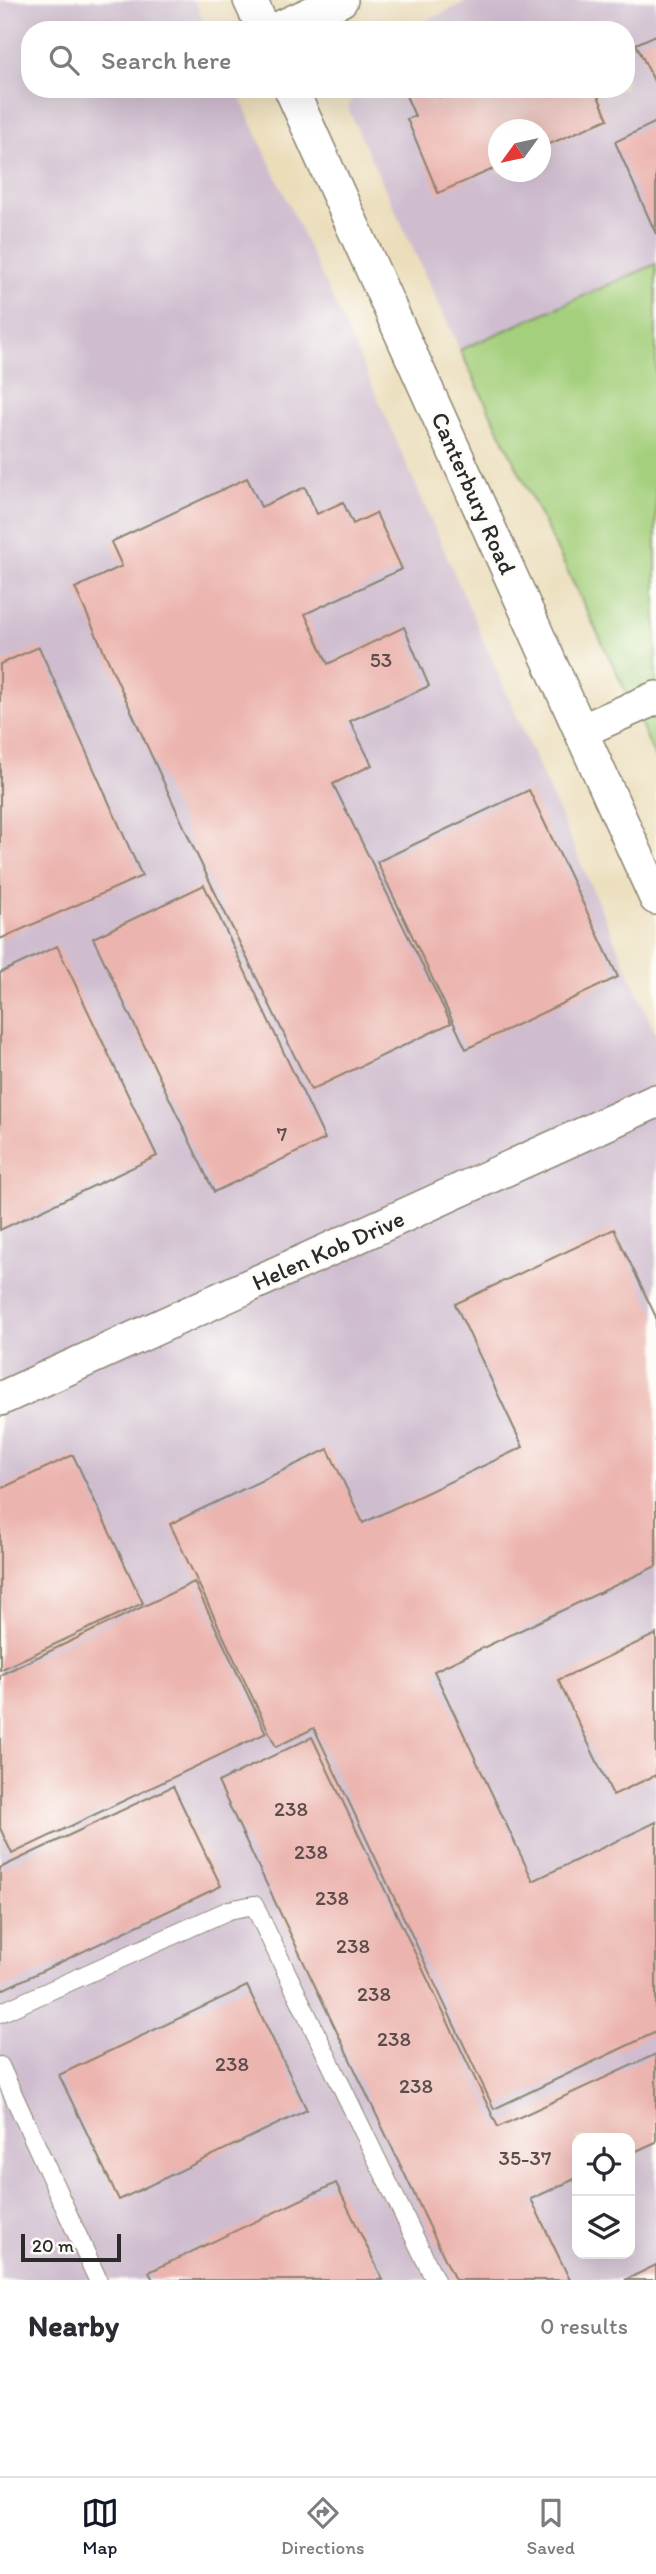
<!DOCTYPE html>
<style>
body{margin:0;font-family:Itim,sans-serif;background:#f7f7f7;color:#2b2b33}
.controls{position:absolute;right:21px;bottom:21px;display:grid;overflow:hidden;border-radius:14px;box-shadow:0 7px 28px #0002}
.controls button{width:63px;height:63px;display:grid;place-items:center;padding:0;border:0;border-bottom:2px solid #e1e1e2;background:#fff;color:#2b2b33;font:35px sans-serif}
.compass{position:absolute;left:488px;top:119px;width:63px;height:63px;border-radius:50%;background:#fff;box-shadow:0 7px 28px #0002;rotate:237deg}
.scale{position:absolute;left:21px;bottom:18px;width:100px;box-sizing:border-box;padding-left:7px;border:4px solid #2b2b2b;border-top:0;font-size:19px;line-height:24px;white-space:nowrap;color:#2b2b2b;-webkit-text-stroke:5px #fdfcf7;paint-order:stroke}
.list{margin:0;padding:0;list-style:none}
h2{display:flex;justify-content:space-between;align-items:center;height:91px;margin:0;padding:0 28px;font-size:30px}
h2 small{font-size:23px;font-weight:400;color:#7c7c81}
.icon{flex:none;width:38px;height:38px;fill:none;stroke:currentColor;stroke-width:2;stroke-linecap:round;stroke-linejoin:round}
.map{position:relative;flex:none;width:656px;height:2280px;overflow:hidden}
.search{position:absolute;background:#fff;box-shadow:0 7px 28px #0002;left:21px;right:21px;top:21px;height:77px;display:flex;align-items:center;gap:18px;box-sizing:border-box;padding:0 24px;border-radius:28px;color:#7c7c81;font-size:26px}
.sheet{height:196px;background:#fff}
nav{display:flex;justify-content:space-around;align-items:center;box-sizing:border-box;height:98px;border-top:2px solid #e1e1e2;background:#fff;font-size:19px;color:#7c7c81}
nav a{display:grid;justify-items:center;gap:4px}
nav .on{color:#111827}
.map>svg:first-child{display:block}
</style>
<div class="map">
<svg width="656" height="2280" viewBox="0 0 656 2280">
<rect width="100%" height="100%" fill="#fdfcf7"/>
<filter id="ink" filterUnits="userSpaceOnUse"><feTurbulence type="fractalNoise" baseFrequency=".0143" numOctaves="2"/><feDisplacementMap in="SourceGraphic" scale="14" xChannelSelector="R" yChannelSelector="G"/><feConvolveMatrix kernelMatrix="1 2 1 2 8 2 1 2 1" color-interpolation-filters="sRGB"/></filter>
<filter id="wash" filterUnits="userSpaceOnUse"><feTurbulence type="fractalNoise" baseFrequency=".00686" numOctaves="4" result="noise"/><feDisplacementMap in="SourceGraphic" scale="28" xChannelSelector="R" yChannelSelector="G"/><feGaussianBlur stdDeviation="1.57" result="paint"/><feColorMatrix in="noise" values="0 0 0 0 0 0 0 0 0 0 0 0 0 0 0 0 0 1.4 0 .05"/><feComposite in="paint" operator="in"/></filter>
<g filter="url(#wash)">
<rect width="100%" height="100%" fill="#ebddba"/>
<path fill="#cfbdcf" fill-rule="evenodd" d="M0 0H194L208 30H30V89H236L368 376 656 1035V2280H0ZM577 2138H630V2254H577Z
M470 0H656V263L460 350 348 109 355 89H626V30H405ZM498 130H540V172H498Z"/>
<path fill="#a4cf7b" stroke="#687d53" stroke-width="2" d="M656 264V760L634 708 460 350Z"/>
<g id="blocks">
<path fill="#ecb4ae" d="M656 35V85L636 44Z
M403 89H435L439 97 457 89H595L608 119 540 148V130H498V167L438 193 407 119 415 116Z
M656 122V234L615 142Z
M247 478 261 507 305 487 317 514 343 502 353 524 376 513 402 569 305 614 328 664 404 627 429 686 350 721 372 765 333 784 451 1023 311 1090 195 851 75 588 122 566 111 542Z
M39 647 142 876 0 939V664Z
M529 790 618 977 466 1049 377 862Z
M204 885 325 1139 214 1192 93 938Z
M57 946 157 1156 0 1230V973Z
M614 1229 656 1317V1566L434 1671 533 1881 656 1822V2032L494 2109 314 1728 276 1747 170 1524 328 1449 363 1523 523 1447 455 1304Z
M73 1455 143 1603 0 1670V1489Z
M194 1582 266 1733 12 1854 0 1828V1675Z
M656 1634V1775L613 1795 558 1680Z
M312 1737 498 2127 656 2054V2142L630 2154V2138H577V2178L531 2199 570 2280H455L218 1782Z
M173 1786 221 1886 0 1991V1868Z
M247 1986 307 2110 119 2200 59 2075Z
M336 2183 383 2280H153L149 2272Z
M656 2265V2280H625Z"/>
</g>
</g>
<g filter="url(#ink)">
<use href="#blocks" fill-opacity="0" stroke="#8b8472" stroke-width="2"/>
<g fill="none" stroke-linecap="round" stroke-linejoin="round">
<defs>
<path id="service" d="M0 2013 229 1910 254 1905 435 2280
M0 2066 98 2280"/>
<path id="minor" d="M250 0 264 30
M275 30 341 0
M291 89 656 898
M581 731 656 698
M0 1399 656 1101"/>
</defs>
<use href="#service" stroke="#8b8472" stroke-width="20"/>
<use href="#minor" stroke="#8b8472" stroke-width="36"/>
<use href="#service" stroke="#fff" stroke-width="18"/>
<use href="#minor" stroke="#fff" stroke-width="33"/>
</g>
</g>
<g text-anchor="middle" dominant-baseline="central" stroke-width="7" stroke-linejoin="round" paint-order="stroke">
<g font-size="21" fill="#5b4d4c">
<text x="381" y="659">53</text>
<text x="282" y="1133">7</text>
<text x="291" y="1808">238</text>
<text x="311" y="1851">238</text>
<text x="332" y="1897">238</text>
<text x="353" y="1945">238</text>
<text x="374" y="1993">238</text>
<text x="394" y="2038">238</text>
<text x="232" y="2063">238</text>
<text x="416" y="2085">238</text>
<text x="525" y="2157">35-37</text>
</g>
<g font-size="24" fill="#2b2b2b" stroke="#fdfcf7">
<text transform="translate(474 493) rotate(66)">Canterbury Road</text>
<text transform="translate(328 1250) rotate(-24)">Helen Kob Drive</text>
</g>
</g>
</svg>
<div class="controls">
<button><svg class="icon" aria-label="locate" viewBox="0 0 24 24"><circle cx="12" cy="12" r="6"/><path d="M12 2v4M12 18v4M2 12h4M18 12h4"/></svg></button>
<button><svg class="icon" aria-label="layers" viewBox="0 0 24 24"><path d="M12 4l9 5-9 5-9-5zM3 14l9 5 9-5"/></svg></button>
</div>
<svg class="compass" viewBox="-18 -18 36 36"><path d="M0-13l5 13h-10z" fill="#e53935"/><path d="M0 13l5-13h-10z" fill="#7c7c81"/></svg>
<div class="scale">20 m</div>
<div class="search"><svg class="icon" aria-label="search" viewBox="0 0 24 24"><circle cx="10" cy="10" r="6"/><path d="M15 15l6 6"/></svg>Search here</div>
</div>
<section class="sheet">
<h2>Nearby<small>0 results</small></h2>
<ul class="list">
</ul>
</section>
<nav>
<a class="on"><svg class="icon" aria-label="map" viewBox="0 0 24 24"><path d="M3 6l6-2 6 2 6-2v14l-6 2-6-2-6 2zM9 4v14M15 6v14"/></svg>Map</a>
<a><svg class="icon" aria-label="directions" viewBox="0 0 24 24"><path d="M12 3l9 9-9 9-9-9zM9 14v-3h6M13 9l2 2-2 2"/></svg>Directions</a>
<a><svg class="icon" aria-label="saved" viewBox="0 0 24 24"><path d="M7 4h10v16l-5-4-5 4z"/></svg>Saved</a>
</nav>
